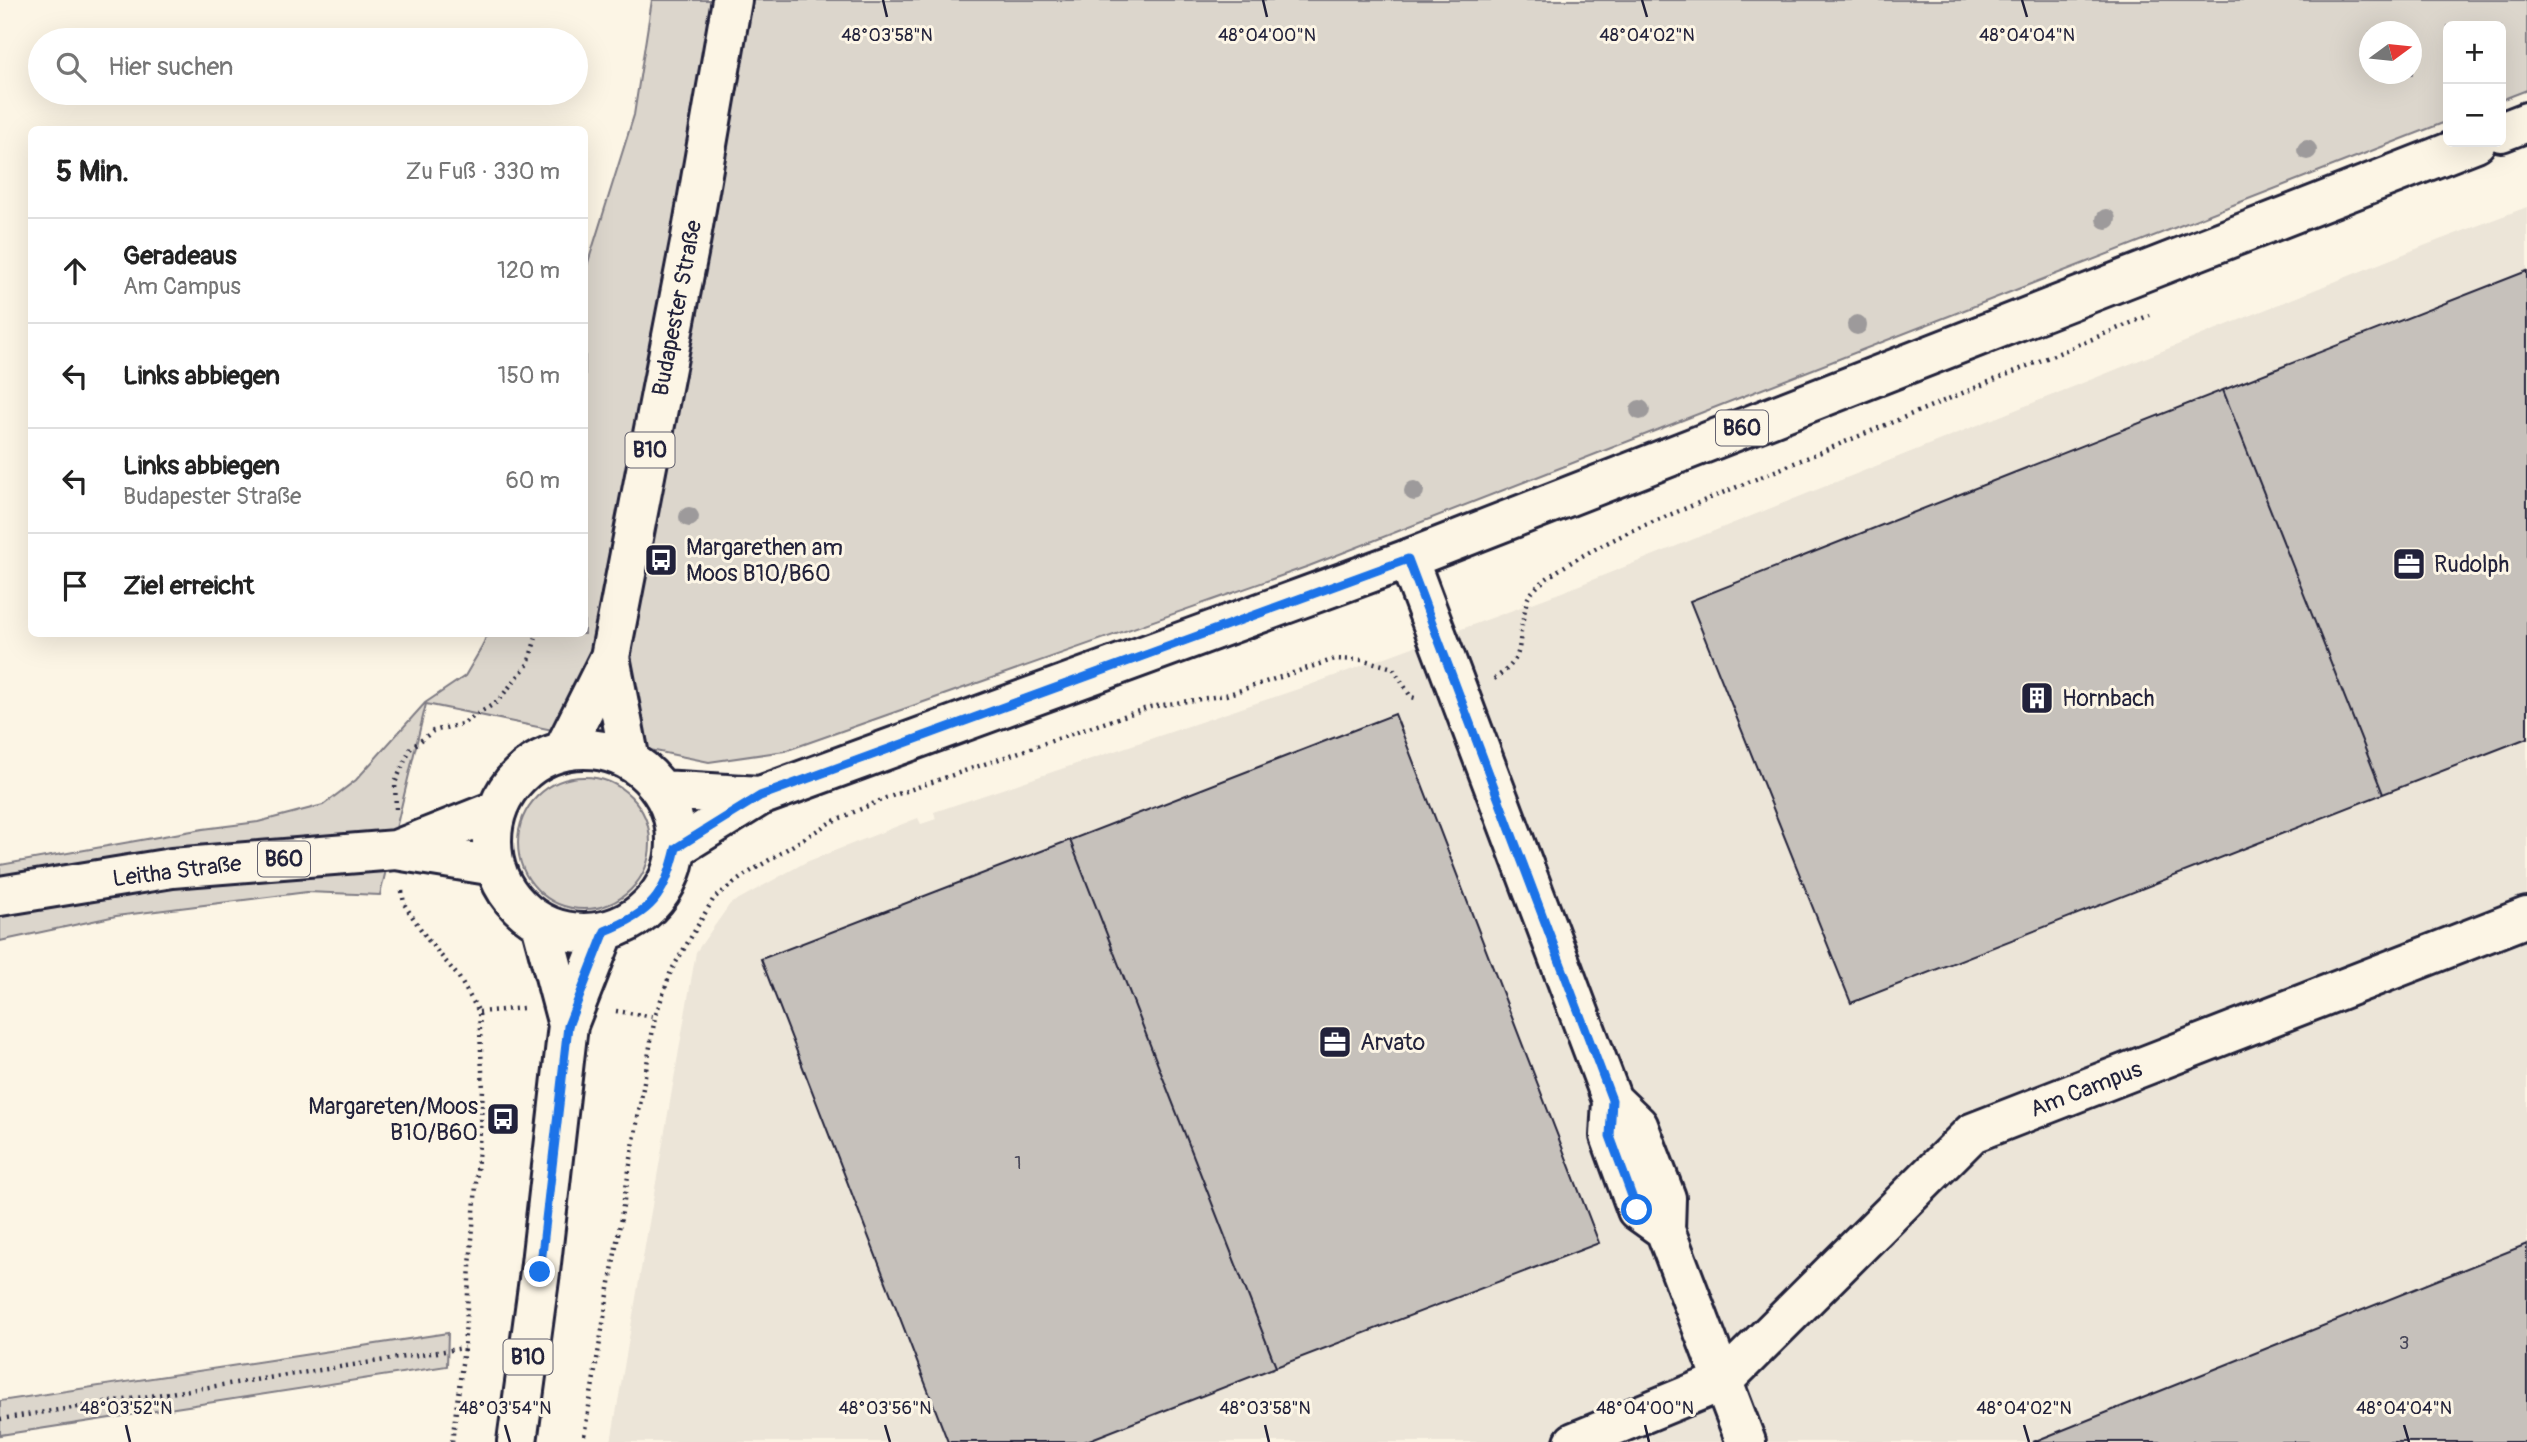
<!DOCTYPE html>
<html lang="de">
<meta charset="utf-8">
<style>
body{margin:0;font-family:Pangolin,sans-serif;background:#f6f6f6;color:#222}
.controls{position:absolute;right:21px;top:21px;display:grid;overflow:hidden;border-radius:10px;box-shadow:0 7px 28px #0002}
.controls button{width:63px;height:63px;display:grid;place-items:center;padding:0;border:0;border-bottom:2px solid #e0e0e0;background:#fff;color:#222;font:35px sans-serif}
.compass{position:absolute;left:2359px;top:21px;width:63px;height:63px;border-radius:50%;background:#fff;box-shadow:0 7px 28px #0002;rotate:75deg}
.stop{position:absolute;width:21px;height:21px;margin:-16px;border:5px solid #1a73e8;border-radius:50%;background:#fff}
.stop.end{background:#1a73e8;border-color:#fff;box-shadow:0 2px 7px #0008}
.list{margin:0;padding:0;list-style:none}
h2{display:flex;justify-content:space-between;align-items:center;height:91px;margin:0;padding:0 28px;font-size:30px}
h2 small{font-size:23px;font-weight:400;color:#767676}
.list li{display:grid;grid-template-columns:46px 1fr auto;gap:21px;align-items:center;box-sizing:border-box;height:105px;padding:0 28px;border-top:2px solid #e0e0e0}
.list b{display:block;font-size:26px;white-space:nowrap}
.list p{margin:0;font-size:23px;white-space:nowrap;color:#767676}
.list em{font-size:23px;font-style:normal;color:#767676}
.icon{flex:none;width:38px;height:38px;fill:none;stroke:currentColor;stroke-width:2;stroke-linecap:round;stroke-linejoin:round}
.map{position:relative;flex:none;width:2527px;height:1442px;overflow:hidden}
.search{position:absolute;background:#fff;box-shadow:0 7px 28px #0002;left:28px;top:28px;width:560px;height:77px;display:flex;align-items:center;gap:18px;box-sizing:border-box;padding:0 24px;border-radius:38px;color:#767676;font-size:26px}
.panel{position:absolute;background:#fff;box-shadow:0 7px 28px #0002;left:28px;top:126px;width:560px;height:511px;border-radius:10px}
.map>svg:first-child{display:block}
</style>
<div class="map">
<svg width="2527" height="1442" viewBox="0 0 2527 1442">
<rect width="100%" height="100%" fill="#fcf5e5"/>
<filter id="ink" filterUnits="userSpaceOnUse"><feTurbulence type="fractalNoise" baseFrequency=".0143" numOctaves="2"/><feDisplacementMap in="SourceGraphic" scale="14" xChannelSelector="R" yChannelSelector="G"/><feConvolveMatrix kernelMatrix="1 2 1 2 8 2 1 2 1" color-interpolation-filters="sRGB"/></filter>
<g filter="url(#ink)">
<path fill="#ece5d8" d="M2527 207V1442H611L696 952 730 904 806 862 918 818 921 824 936 819 934 812 1307 686 1562 592 2426 245Z"/>
<path fill="#dcd6cc" stroke="#7f7c84" stroke-width="2" fill-rule="evenodd" d="M652 0H2527V90L2501 100V26H2448V121L1309 566 785 751 709 762 426 704 380 895 307 892 116 916 0 941V865L203 829 258 822 323 805 356 780 425 703 465 676 482 647 487 634H584L585 272 634 115ZM2370 32H2412V74H2370Z
M518 843a66 66 0 1 1 132 0a66 66 0 1 1-132 0Z
M448 1333 447 1366 0 1435V1401Z"/>
<path fill="#c6c1bb" stroke="#22223b" stroke-width="2" d="M2527 271V738L2383 794 2223 390Z
M2223 390 2383 794 1851 1003 1690 601Z
M1395 714 1599 1243 1276 1367 1070 840Z
M1070 840 1276 1367 1084 1442H948L761 959Z
M2527 1244V1442H2033Z"/>
<g fill="none" stroke-linecap="round" stroke-linejoin="round">
<defs>
<path id="minor" d="M1408 559 1612 1100 1610 1136 1637 1210 1665 1230
M1612 1100 1638 1125 1666 1198 1665 1230 1746 1442
M1574 1442 1723 1381 1972 1133 2527 917"/>
<path id="primary" d="M2501 132 2527 122
M610 657 630 761
M492 841a92 92 0 1 1 184 0a92 92 0 1 1-184 0Z
M563 751 610 657 690 243 732 0
M661 790 760 796
M676 848 760 796 1408 559 2476 142
M396 850 497 810
M0 896 172 868 396 850 495 866
M541 923 568 1025
M517 1442 540 1272 568 1025 605 931"/>
</defs>
<use href="#minor" stroke="#22223b" stroke-width="44"/>
<use href="#primary" stroke="#22223b" stroke-width="44"/>
<path stroke="#22223b" stroke-width="4.5" stroke-dasharray="2 5" stroke-linecap="butt" d="M1494 679C1527 656 1516 649 1524 614 1525 610 1526 602 1528 598 1542 573 1605 544 1631 531L2150 315
M396 809 395 783 410 749 433 731 462 724 497 702 528 664 537 634
M402 891 404 904 428 940 458 976 479 1012 483 1090 464 1348 452 1442
M616 1011 655 1017
M479 1012 524 1008
M0 1419 464 1348
M583 1442 655 1017 671 971 714 898 745 875 829 823 886 798 1150 707 1226 695 1335 659 1364 660 1393 668 1411 697 1419 699"/>
<use href="#minor" stroke="#fcf5e5" stroke-width="38"/>
<use href="#primary" stroke="#fcf5e5" stroke-width="38"/>
</g>
<g fill="#9d9a9b">
<circle cx="2307" cy="150" r="10"/>
<circle cx="2106" cy="219" r="10"/>
<circle cx="1857" cy="325" r="10"/>
<circle cx="1640" cy="410" r="10"/>
<circle cx="1414" cy="491" r="10"/>
<circle cx="689" cy="517" r="10"/>
</g>
</g>
<g fill="none" stroke-linecap="round" stroke-linejoin="round" filter="url(#ink)">
<path stroke="#1a73e8" stroke-width="9" d="M540 1272 568 1026 605 931C651 913 665 896 676 848L760 796 1408 559 1612 1100 1610 1136 1637 1210"/>
</g>
<path fill="none" stroke="#22223b" stroke-width="2.5" d="M883 0 887 17M1263 0 1267 17M1642 0 1647 17M2022 0 2027 17M126 1425 130 1442M505 1425 510 1442M885 1425 890 1442M1265 1425 1269 1442M1645 1425 1649 1442M2024 1425 2029 1442M2404 1425 2409 1442"/>
<defs>
<symbol id="bus-square" viewBox="-11 -11 22 22"><rect x="-9" y="-9" width="18" height="18" rx="4" fill="#22223b" stroke="#fcf5e5"/><path d="M-5-6H5V4H4V6H2V4H-2V6H-4V4H-5ZM-3.5-4V0h7V-4ZM-3.5 1.2v1.5H-2V1.2ZM2 1.2v1.5H3.5V1.2Z" fill="#fff"/></symbol>
<symbol id="office-square" viewBox="-11 -11 22 22"><rect x="-9" y="-9" width="18" height="18" rx="4" fill="#22223b" stroke="#fcf5e5"/><path d="M-6-3h4V-5.5h4V-3h4V5H-6ZM-1-4.5V-3h2v-1.5ZM-6 0V1H6V0Z" fill="#fff"/></symbol>
<symbol id="building-square" viewBox="-11 -11 22 22"><rect x="-9" y="-9" width="18" height="18" rx="4" fill="#22223b" stroke="#fcf5e5"/><path d="M-4-6H4V6H1V3H-1V6H-4ZM-2.5-4.3h1.7v1.8h-1.7ZM.8-4.3h1.7v1.8H.8ZM-2.5-1h1.7V.8h-1.7ZM.8-1h1.7V.8H.8Z" fill="#fff"/></symbol>
</defs>
<g fill-rule="evenodd">
<use href="#bus-square" x="642" y="541" width="38" height="38"/>
<use href="#office-square" x="2390" y="545" width="38" height="38"/>
<use href="#building-square" x="2018" y="679" width="38" height="38"/>
<use href="#office-square" x="1316" y="1023" width="38" height="38"/>
<use href="#bus-square" x="484" y="1100" width="38" height="38"/>
</g>
<g text-anchor="middle" dominant-baseline="central" stroke-width="6" stroke-linejoin="round" paint-order="stroke">
<g font-size="19" fill="#4b4a5b">
<text x="1018" y="1163">1</text>
<text x="2404" y="1343">3</text>
</g>
<g fill="#fcf5e5" stroke="#63616e" stroke-width="2">
<rect x="1716" y="410.5" width="52" height="35" rx="5"/>
<rect x="625.5" y="432.5" width="49" height="35" rx="5"/>
<rect x="258" y="841.5" width="52" height="35" rx="5"/>
<rect x="503.5" y="1339.5" width="49" height="35" rx="5"/>
</g>
<g font-size="21" font-weight="bold" fill="#22223b">
<text x="1742" y="428">B60</text>
<text x="650" y="450">B10</text>
<text x="284" y="859">B60</text>
<text x="528" y="1357">B10</text>
</g>
<g font-size="23" fill="#22223b" stroke="#fcf5e5">
<text transform="translate(677 308) rotate(-79)">Budapester Straße</text>
<text transform="translate(177 871) rotate(-7)">Leitha Straße</text>
<text transform="translate(2086 1089) rotate(-21)">Am Campus</text>
</g>
<g font-size="23" fill="#22223b" stroke="#fcf5e5" text-anchor="start">
<text x="686" y="547">Margarethen am<tspan x="686" dy="26">Moos B10/B60</tspan></text>
<text x="2434" y="564">Rudolph</text>
<text x="2062" y="698">Hornbach</text>
<text x="1360" y="1042">Arvato</text>
<text x="478" y="1106" text-anchor="end">Margareten/Moos<tspan x="478" dy="26">B10/B60</tspan></text>
</g>
</g>
<g font-size="18" text-anchor="middle" fill="#22223b" stroke="#fcf5e5" stroke-width="6" stroke-linejoin="round" paint-order="stroke">
<text x="887" y="41">48°03'58"N</text>
<text x="1267" y="41">48°04'00"N</text>
<text x="1647" y="41">48°04'02"N</text>
<text x="2027" y="41">48°04'04"N</text>
<text x="126" y="1414">48°03'52"N</text>
<text x="505" y="1414">48°03'54"N</text>
<text x="885" y="1414">48°03'56"N</text>
<text x="1265" y="1414">48°03'58"N</text>
<text x="1645" y="1414">48°04'00"N</text>
<text x="2024" y="1414">48°04'02"N</text>
<text x="2404" y="1414">48°04'04"N</text>
</g>
</svg>
<div class="controls">
<button>+</button>
<button>−</button>
</div>
<svg class="compass" viewBox="-18 -18 36 36"><path d="M0-13l5 13h-10z" fill="#e53935"/><path d="M0 13l5-13h-10z" fill="#767676"/></svg>
<div class="stop" style="left:1637px;top:1210px"></div>
<div class="stop end" style="left:540px;top:1272px"></div>
<div class="search"><svg class="icon" aria-label="search" viewBox="0 0 24 24"><circle cx="10" cy="10" r="6"/><path d="M15 15l6 6"/></svg>Hier suchen</div>
<section class="panel">
<h2>5 Min.<small>Zu Fuß · 330 m</small></h2>
<ul class="list">
<li><svg class="icon" aria-label="ahead" viewBox="0 0 24 24"><path d="M12 20V5M6 11l6-6 6 6"/></svg><div><b>Geradeaus</b><p>Am Campus</p></div><em>120 m</em></li>
<li><svg class="icon" aria-label="left" viewBox="0 0 24 24"><path d="M17 20v-9H6M10 6l-5 5 5 5"/></svg><div><b>Links abbiegen</b></div><em>150 m</em></li>
<li><svg class="icon" aria-label="left" viewBox="0 0 24 24"><path d="M17 20v-9H6M10 6l-5 5 5 5"/></svg><div><b>Links abbiegen</b><p>Budapester Straße</p></div><em>60 m</em></li>
<li><svg class="icon" aria-label="arrive" viewBox="0 0 24 24"><path d="M6 21V4h12l-3 4 3 4H6"/></svg><div><b>Ziel erreicht</b></div></li>
</ul>
</section>
</div>
